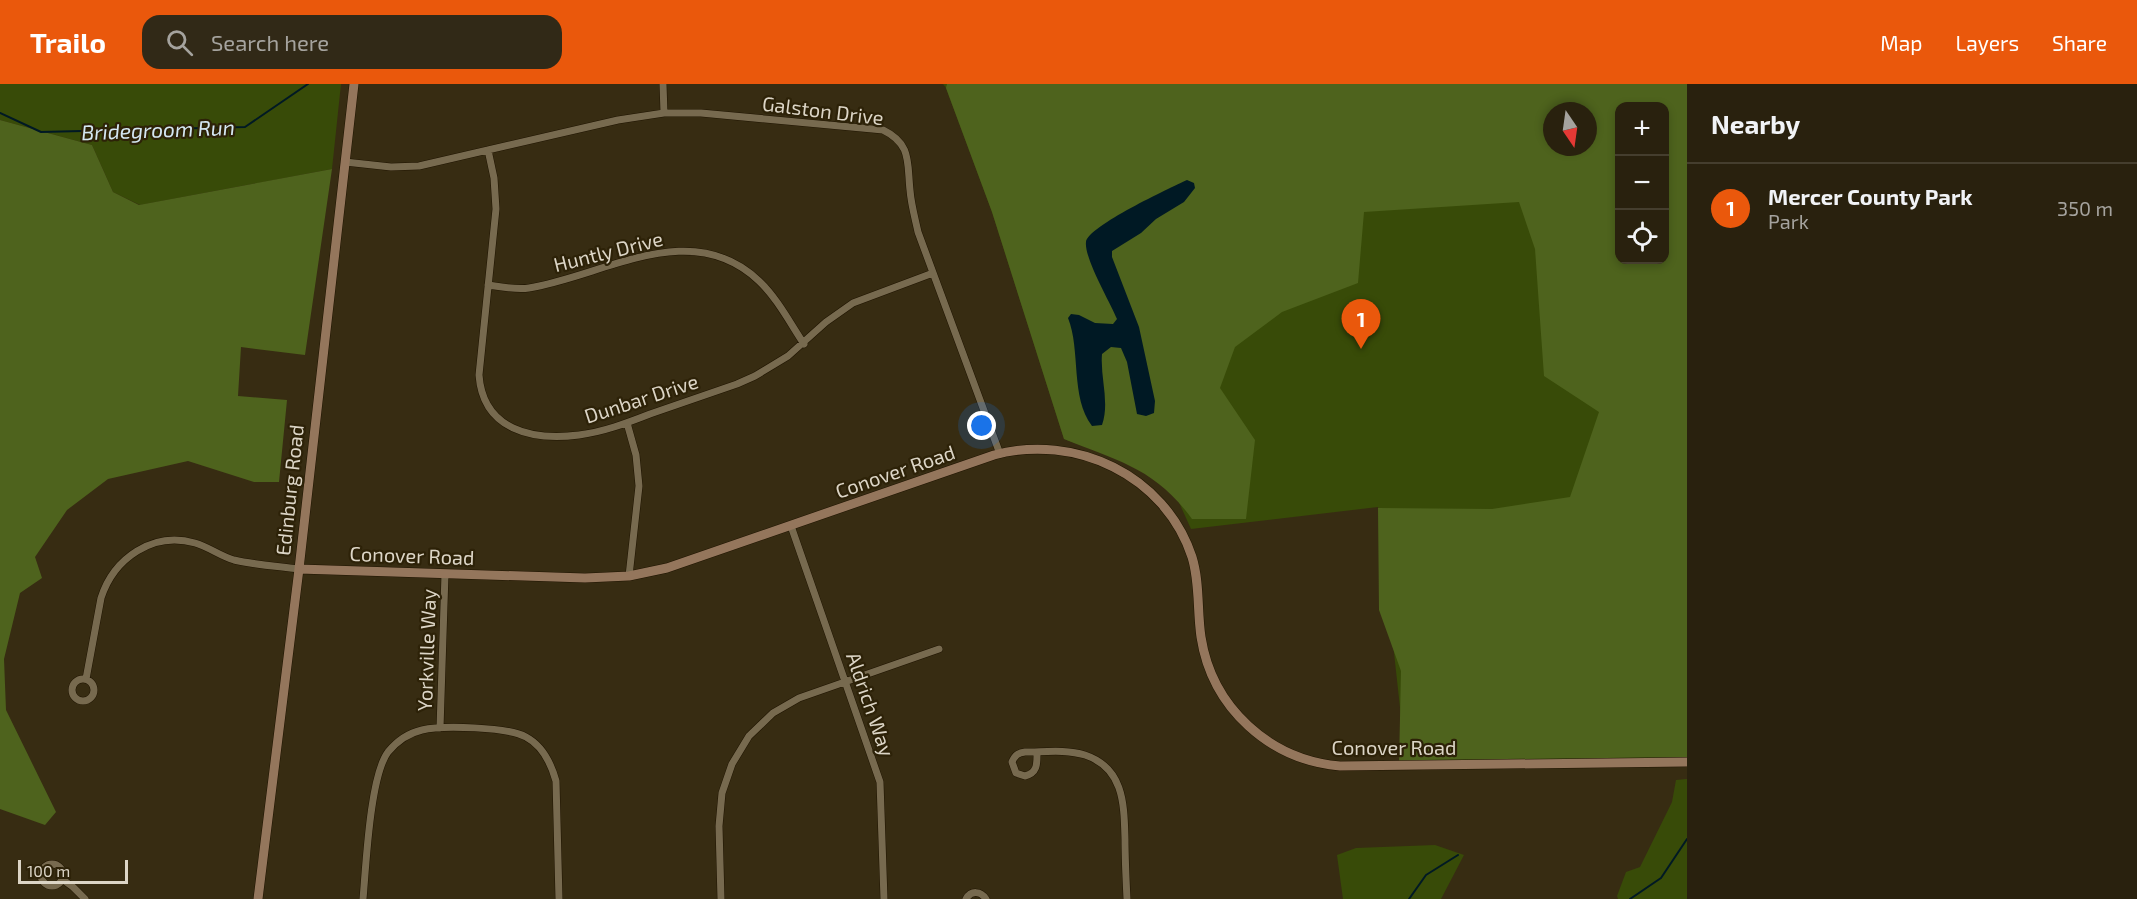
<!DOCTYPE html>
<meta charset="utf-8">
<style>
body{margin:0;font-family:"Exo 2",sans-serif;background:#312917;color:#f1f3f6}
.controls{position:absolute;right:18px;top:18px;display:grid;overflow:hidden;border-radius:12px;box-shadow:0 3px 9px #0003}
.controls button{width:54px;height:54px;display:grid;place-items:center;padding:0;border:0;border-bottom:2px solid #453e2e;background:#29210e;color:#f1f3f6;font:30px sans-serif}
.compass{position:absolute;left:1543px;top:18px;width:54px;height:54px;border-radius:50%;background:#29210e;box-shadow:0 3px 9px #0003;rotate:167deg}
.scale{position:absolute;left:18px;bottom:15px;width:110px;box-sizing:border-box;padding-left:6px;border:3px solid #dcd5c6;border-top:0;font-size:16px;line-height:21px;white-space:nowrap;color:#dcd5c6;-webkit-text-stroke:4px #2d2208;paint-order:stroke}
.you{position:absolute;left:982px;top:342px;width:21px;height:21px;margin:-15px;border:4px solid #fff;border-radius:50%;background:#1a73e8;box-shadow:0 0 0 9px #1a73e833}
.badge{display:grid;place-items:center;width:39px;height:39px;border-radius:50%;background:#ea580c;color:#fff;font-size:20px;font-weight:700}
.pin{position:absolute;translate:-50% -50px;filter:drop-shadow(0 2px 3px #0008)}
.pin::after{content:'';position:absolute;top:32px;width:21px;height:18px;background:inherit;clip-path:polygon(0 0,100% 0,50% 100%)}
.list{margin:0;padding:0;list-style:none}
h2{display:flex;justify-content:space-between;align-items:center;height:78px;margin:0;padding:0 24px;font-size:26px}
h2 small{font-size:20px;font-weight:400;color:#a5a39e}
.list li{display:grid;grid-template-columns:39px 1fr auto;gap:18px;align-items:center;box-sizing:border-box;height:90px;padding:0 24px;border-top:2px solid #453e2e}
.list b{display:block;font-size:22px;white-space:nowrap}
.list p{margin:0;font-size:20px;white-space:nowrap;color:#a5a39e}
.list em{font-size:20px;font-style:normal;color:#a5a39e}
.icon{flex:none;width:33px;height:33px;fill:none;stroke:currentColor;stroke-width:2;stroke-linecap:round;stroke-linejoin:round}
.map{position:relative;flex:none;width:1687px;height:815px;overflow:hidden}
header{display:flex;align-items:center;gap:36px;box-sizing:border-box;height:84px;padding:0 30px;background:#ea580c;color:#fff}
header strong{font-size:28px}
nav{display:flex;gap:33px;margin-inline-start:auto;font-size:21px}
.search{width:420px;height:54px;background:#312917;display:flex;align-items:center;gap:15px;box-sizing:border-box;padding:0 21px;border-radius:18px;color:#a5a39e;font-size:22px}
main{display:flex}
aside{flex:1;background:#29210e}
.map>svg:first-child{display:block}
</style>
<header>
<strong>Trailo</strong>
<div class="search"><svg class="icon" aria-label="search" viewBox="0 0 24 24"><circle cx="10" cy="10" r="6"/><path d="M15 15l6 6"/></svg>Search here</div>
<nav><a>Map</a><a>Layers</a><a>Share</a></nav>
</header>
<main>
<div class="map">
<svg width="1687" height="815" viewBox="0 0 1687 815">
<rect width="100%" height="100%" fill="#372c12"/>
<path fill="#384b08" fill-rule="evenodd" d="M0 0H341L332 85 140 121 113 108 92 61 0 36Z
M943 0H1687V672L1406 678 1378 423 1191 445 1177 414 1143 387 1116 374 1064 355 992 128 946 4ZM1620 22H1664V176H1620ZM1552 27H1588V63H1552Z
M1687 695V815H1618L1617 812 1626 788 1640 783 1672 718 1676 696Z
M1435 761 1464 771 1441 815H1343L1337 771 1356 764Z"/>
<path fill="#4e631d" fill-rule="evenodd" d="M947 0H1687V677L1399 681 1401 587 1379 526 1378 424 1492 425 1570 413 1599 328 1544 292 1535 165 1519 118 1364 128 1358 199 1282 228 1235 263 1220 304 1255 356 1246 435H1192C1155 384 1118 377 1064 355L992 128 946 4ZM1620 22H1664V176H1620ZM1552 27H1588V63H1552Z
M0 36 92 61 113 108 139 121 332 85 305 271 241 263 238 312 287 316 279 398H254L188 377 108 395 67 426 35 473 42 494 20 509 4 575 6 626 56 728 45 741 0 725Z"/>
<path fill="#001924" d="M1187 96 1194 99 1195 104 1184 118 1156 135 1141 149 1112 167V173L1139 243 1155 317 1154 329 1146 332 1137 330 1127 278 1121 264 1111 263 1102 270C1100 294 1110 318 1102 341L1092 342C1070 313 1081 266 1068 234L1071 230 1079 231 1095 239 1113 240 1117 235C1110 218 1084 174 1086 158 1088 142 1170 104 1187 96Z"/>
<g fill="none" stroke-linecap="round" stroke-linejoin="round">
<path stroke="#001924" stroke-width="2" d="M0 29 41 48 245 43 308 0
M1409 815 1426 791 1458 771
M1630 815 1661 794 1687 755"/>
<defs>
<path id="street" d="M663 0 664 29
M488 66 494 94 496 125 479 291C483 346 532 357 579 351 603 348 627 339 650 330 679 320 708 310 737 300L755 292 788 272 826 238 853 219 933 189
M345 78 391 83 419 82 618 36 664 29H701L883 46C912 60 907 79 910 106 911 120 915 134 918 148L1000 370
M488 201C501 203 516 206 529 204 604 192 691 132 759 197 777 214 790 239 804 260
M627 339 636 371 639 402 629 492
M791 442 880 698 884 815
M72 606a11 11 0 1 1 22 0a11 11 0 1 1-22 0Z
M86 595 101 514C114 474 153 447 195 459 209 463 220 472 234 476 255 481 277 482 299 485
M440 644 445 490
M1037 668C1037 679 1038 689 1025 692L1016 689 1012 678C1015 671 1018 669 1025 668 1044 668 1066 665 1085 671 1124 684 1124 720 1125 755 1125 775 1126 795 1127 815
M41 791a11 11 0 1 1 22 0a11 11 0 1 1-22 0Z
M62 795 73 803 85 815
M363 815C366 782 370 692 388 668 397 657 409 649 422 646 442 641 508 643 526 653 543 662 551 679 556 697L559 815
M721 815 719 742 722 709 732 680 749 652 773 629 799 614 939 565
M966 815C971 806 981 807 986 815"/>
<path id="secondary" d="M299 485 585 494 629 492 667 484 994 371C1075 349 1165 391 1192 473 1200 499 1197 526 1201 553 1212 624 1270 676 1340 682L1687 678
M258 815 299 485 354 0"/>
</defs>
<use href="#street" stroke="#1f1400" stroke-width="8"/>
<use href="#secondary" stroke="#1f1400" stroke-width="10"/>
<use href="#street" stroke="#776a4f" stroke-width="7"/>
<use href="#secondary" stroke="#94765c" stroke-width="9"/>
</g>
<g text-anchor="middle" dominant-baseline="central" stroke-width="4.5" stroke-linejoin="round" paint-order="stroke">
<g font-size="20" fill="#dcd5c6" stroke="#2d2208">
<text transform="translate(823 26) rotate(7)">Galston Drive</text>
<text transform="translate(608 167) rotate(-14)">Huntly Drive</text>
<text transform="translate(641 314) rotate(-18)">Dunbar Drive</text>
<text transform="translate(895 387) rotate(-19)">Conover Road</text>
<text transform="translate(289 406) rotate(-84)">Edinburg Road</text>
<text transform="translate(412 471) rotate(2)">Conover Road</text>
<text transform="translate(426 566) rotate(-88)">Yorkville Way</text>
<text transform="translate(871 620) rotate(71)">Aldrich Way</text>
<text x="1394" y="663">Conover Road</text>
</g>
<g font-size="21" font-style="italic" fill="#d4e7f2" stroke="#2d2208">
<text transform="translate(158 45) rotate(-2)">Bridegroom Run</text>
</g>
</g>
</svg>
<div class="controls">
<button>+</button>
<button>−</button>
<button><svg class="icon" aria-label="locate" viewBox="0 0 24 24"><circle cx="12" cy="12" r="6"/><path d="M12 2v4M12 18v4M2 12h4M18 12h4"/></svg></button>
</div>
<svg class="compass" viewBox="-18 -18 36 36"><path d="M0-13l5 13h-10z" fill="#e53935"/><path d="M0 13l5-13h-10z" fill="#a5a39e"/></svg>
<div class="scale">100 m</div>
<div class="you"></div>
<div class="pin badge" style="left:1361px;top:265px">1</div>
</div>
<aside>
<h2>Nearby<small></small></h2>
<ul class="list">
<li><span class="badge">1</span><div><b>Mercer County Park</b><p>Park</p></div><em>350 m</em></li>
</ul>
</aside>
</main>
